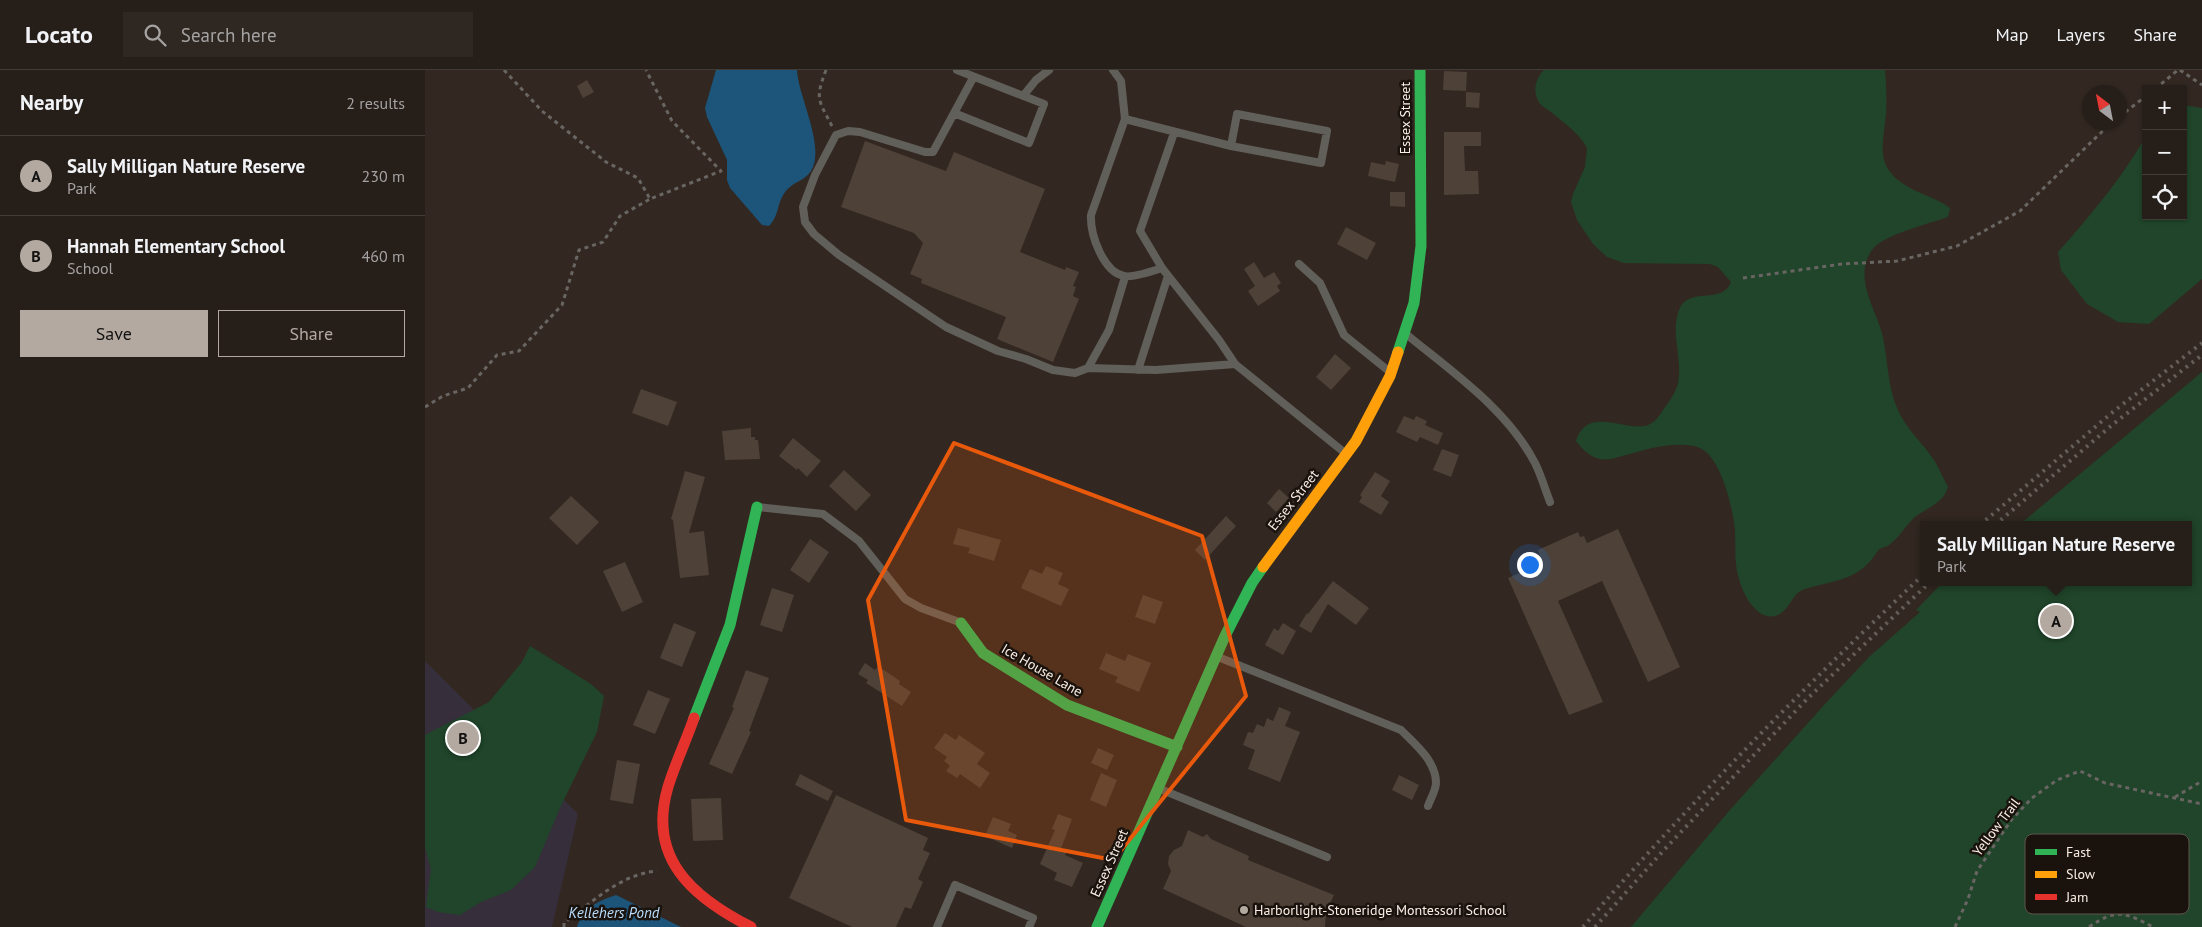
<!DOCTYPE html>
<meta charset="utf-8">
<style>
body{margin:0;font-family:"PT Sans",sans-serif;background:#2e2722;color:#f1f3f6}
.controls{position:absolute;right:15px;top:15px;display:grid;overflow:hidden;border-radius:0px;box-shadow:0 1px 4px #0004}
.controls button{width:45px;height:45px;display:grid;place-items:center;padding:0;border:0;border-bottom:1px solid #423c38;background:#261e19;color:#f1f3f6;font:25px sans-serif}
.compass{position:absolute;left:1657px;top:15px;width:45px;height:45px;border-radius:50%;background:#261e19;box-shadow:0 1px 4px #0004;rotate:328deg}
.you{position:absolute;left:1104px;top:494px;width:18px;height:18px;margin:-12px;border:4px solid #fff;border-radius:50%;background:#1a73e8;box-shadow:0 0 0 8px #1a73e833}
.badge{display:grid;place-items:center;width:32px;height:32px;border-radius:50%;background:#b4a9a0;color:#111;font-size:16px;font-weight:700}
.pin{position:absolute;translate:-50% -50%;border:2px solid #fff;box-shadow:0 1px 5px #0006}
.popup{position:absolute;left:1495px;top:451px;width:272px;height:65px;box-sizing:border-box;display:grid;place-content:center;border-radius:0px;background:#261e19;filter:drop-shadow(0 1px 4px #0005);font-size:16px;white-space:nowrap;color:#a4a2a2}
.popup b{font-size:19px;color:#f1f3f6}
.popup::after{content:'';position:absolute;left:50%;top:100%;margin-left:-10px;border:10px solid transparent;border-top-color:#261e19}
.list{margin:0;padding:0;list-style:none}
h2{display:flex;justify-content:space-between;align-items:center;height:65px;margin:0;padding:0 20px;font-size:21px}
h2 small{font-size:16px;font-weight:400;color:#a4a2a2}
.list li{display:grid;grid-template-columns:32px 1fr auto;gap:15px;align-items:center;box-sizing:border-box;height:80px;padding:0 20px;border-top:1px solid #423c38}
.list b{display:block;font-size:19px;white-space:nowrap}
.list p{margin:0;font-size:16px;white-space:nowrap;color:#a4a2a2}
.list em{font-size:16px;font-style:normal;color:#a4a2a2}
.actions{display:flex;gap:10px;padding:15px 20px}
.actions a{flex:1;padding:11px 0;border:1px solid #b4a9a0;border-radius:0px;text-align:center;font-size:18px;color:#b4a9a0}
.actions .main{background:#b4a9a0;color:#111}
.icon{flex:none;width:28px;height:28px;fill:none;stroke:currentColor;stroke-width:2;stroke-linecap:round;stroke-linejoin:round}
.map{position:relative;flex:none;width:1777px;height:857px;overflow:hidden}
header{display:flex;align-items:center;gap:30px;box-sizing:border-box;height:70px;padding:0 25px;background:#261e19;border-bottom:1px solid #423c38}
header strong{font-size:24px}
nav{display:flex;gap:28px;margin-inline-start:auto;font-size:18px}
.search{width:350px;height:45px;background:#2e2722;display:flex;align-items:center;gap:12px;box-sizing:border-box;padding:0 18px;border-radius:0px;color:#a4a2a2;font-size:19px}
main{display:flex}
aside{flex:1;background:#261e19}
.map>svg:first-child{display:block}
</style>
<header>
<strong>Locato</strong>
<div class="search"><svg class="icon" aria-label="search" viewBox="0 0 24 24"><circle cx="10" cy="10" r="6"/><path d="M15 15l6 6"/></svg>Search here</div>
<nav><a>Map</a><a>Layers</a><a>Share</a></nav>
</header>
<main>
<aside>
<h2>Nearby<small>2 results</small></h2>
<ul class="list">
<li><span class="badge">A</span><div><b>Sally Milligan Nature Reserve</b><p>Park</p></div><em>230 m</em></li>
<li><span class="badge">B</span><div><b>Hannah Elementary School</b><p>School</p></div><em>460 m</em></li>
</ul>
<div class="actions"><a class="main">Save</a><a>Share</a></div>
</aside>
<div class="map">
<svg width="1777" height="857" viewBox="0 0 1777 857">
<rect width="100%" height="100%" fill="#322821"/>
<path fill="#362e3b" d="M0 591 153 744 127 857H0Z"/>
<path fill="#20452a" d="M1119 0H1460C1461 14 1462 29 1461 43 1459 71 1449 94 1477 113 1492 124 1511 127 1525 138L1523 147C1504 154 1459 164 1447 180 1428 206 1450 238 1457 263 1463 288 1462 314 1472 338 1480 358 1497 372 1509 390 1514 398 1518 408 1523 417 1522 419 1521 422 1520 424 1514 434 1499 440 1490 447 1481 455 1474 468 1464 475 1459 478 1455 477 1452 482 1434 511 1409 510 1380 519 1366 523 1365 542 1350 546 1331 550 1318 524 1314 509 1308 490 1312 471 1309 452 1306 432 1295 387 1275 378 1257 370 1223 378 1205 384 1195 386 1185 391 1175 389 1165 387 1157 379 1151 371 1163 333 1204 365 1225 354 1231 351 1235 345 1238 340 1244 332 1251 322 1253 313 1258 290 1245 263 1254 240 1264 215 1297 236 1306 212L1293 197 1285 194 1199 193 1182 187 1168 174 1152 150 1146 132 1148 124 1160 97 1162 78C1154 63 1139 53 1126 42 1122 39 1116 36 1114 32 1107 22 1111 7 1119 0Z
M1758 35 1777 38V209L1724 254 1693 252 1662 234 1636 200 1633 182C1665 146 1697 108 1721 66V146H1758Z
M1777 302V857H1206L1304 741 1400 634 1444 587 1495 542 1491 540 1518 512H1764V455H1594Z
M105 576 166 614 179 626 172 662 135 738 110 797 86 820 56 832 35 845 13 842 1 837 6 799 0 777V665L64 632 97 592Z"/>
<path fill="#1c547a" d="M291 0H372C373 26 401 77 386 101 380 111 367 112 360 122 351 135 355 144 344 156L337 155 305 118 302 110V90L282 47 280 38Z
M191 825 256 857H152C158 838 173 831 191 825Z"/>
<path fill="#4d4138" d="M1019 1 1042 2 1041 21 1018 20Z
M162 10 169 22 158 28 152 16Z
M1041 22 1055 23 1054 38 1041 37Z
M1019 62H1056V76H1039L1040 101H1053L1054 124 1019 125Z
M440 71 521 101 529 82 620 119 595 182 640 200 641 197 654 202 648 216 651 217 648 226 654 229 628 292 572 269 581 247 496 213 497 209 485 204 498 173 489 163 416 137Z
M961 91 974 94 970 112 943 106 946 92 960 95Z
M965 122H980V137L965 136Z
M921 157 951 173 942 190 912 174Z
M829 192 839 208 849 202 856 213 852 216 855 221 833 236 823 221 830 216 819 199Z
M910 284 926 298 906 320 891 307Z
M216 319 252 332 243 356 207 343Z
M979 346 989 350 991 346 1002 351 1000 355 1018 363 1013 375 995 367 992 372 971 362Z
M326 358V367H330V370H333L335 389 300 390 297 361Z
M368 368 396 391 382 407 373 398 372 400 354 386Z
M1017 379 1034 385 1026 407 1008 400Z
M419 400 446 425 431 441 404 416Z
M260 401 280 407 264 463 279 461 284 505 255 508 248 450 246 449Z
M950 402 965 411 956 426 964 432 956 445 934 432 937 427 935 425Z
M854 419 864 428 851 442 842 433Z
M146 426 174 452 152 475 124 448Z
M801 446 811 456 780 490 770 480Z
M533 458 576 470 569 491 543 483 545 478 528 474Z
M1193 459 1255 597 1223 612 1177 511 1133 531 1178 632 1144 645 1083 508 1115 494 1112 487 1115 486 1113 480 1153 462 1155 467 1159 466 1162 473Z
M385 469 404 482 384 513 365 500Z
M200 492 218 532 197 542 178 501Z
M621 496 638 503 633 514 644 519 636 536 596 518 605 499 617 504Z
M908 511 944 538 931 555 903 534 886 563 874 556 882 543 883 544Z
M347 518 369 525 357 562 335 555Z
M718 525 738 532 730 554 710 547Z
M249 553 271 562 257 597 235 588Z
M858 553 871 561 858 585 840 575 849 558 853 561Z
M681 583 700 591 703 584 726 593 714 622 690 612 693 607 674 599Z
M440 593 450 600 453 596 475 611 474 614 486 622 477 636 441 613 443 610 433 604Z
M321 600 344 608 324 661 326 662 307 704 284 694 309 638 307 637Z
M223 620 245 629 230 664 208 655Z
M854 637 866 642 860 656 875 662 855 712 823 699 830 680 818 675 823 662 828 663 832 654 839 657 842 648 848 651Z
M520 663 531 670 534 665 560 683 552 694 565 703 555 718 535 704 532 708 521 701 525 696 519 691 522 687 509 678Z
M673 678 689 685 682 700 666 693Z
M192 690 215 694 208 734 185 730Z
M676 703 692 710 681 737 665 730Z
M375 704 408 721 403 731 370 715Z
M974 705 994 715 987 730 967 720Z
M411 725 503 768 498 780 505 783 493 809 498 812 486 839 480 837 471 857H427L364 828Z
M296 728 298 770 268 771 266 729Z
M633 744 647 749 636 779 642 782 640 785 658 793 647 817 629 810 632 803 615 794 630 760 627 759Z
M568 747 586 754 583 761 592 765 587 778 560 766Z
M763 760 778 767 782 764 786 769 824 786 823 790 909 825 901 843 900 857H821L738 819 746 801 743 794 744 786 749 780 757 776Z"/>
<g fill="none" stroke-linecap="round" stroke-linejoin="round">
<path stroke="#696562" stroke-width="3" stroke-dasharray="4 4" stroke-linecap="butt" d="M79 0 117 41 181 92 213 108 225 129 296 101 247 51 221 0
M401 0C390 29 393 29 407 56
M1755 0 1777 15
M1730 19 1753 0
M1694 47 1721 26
M1318 208 1417 194 1472 191 1532 176 1595 141 1687 52
M0 337 18 326 43 318 72 285 94 281 137 235 154 180 178 172 195 146 225 129
M1750 727 1777 711
M139 857V853C167 832 196 804 232 801
M1530 857 1543 829 1552 801 1587 749 1607 728 1632 710 1655 701 1680 713 1777 734
M1664 857C1692 838 1699 842 1728 857"/>
<path stroke="#615f59" stroke-width="8" d="M688 0 696 11 700 49 666 145C665 164 678 202 699 206 707 208 728 201 737 198
M548 8 508 82H500L435 62 423 61 411 65 390 105 378 137 380 152 389 164 414 185 521 257 573 281 601 289 628 300 650 303 663 298 731 300 810 294
M598 26 611 10 624 0
M529 43 604 73 619 34 532 0
M700 49 806 76 896 93 902 61 812 44 806 76
M749 63 715 161 737 198 794 270 810 294 920 383
M874 194 895 213 919 265 965 302
M981 264C1027 302 1082 339 1110 393 1116 405 1120 419 1125 432
M663 298 684 260 700 207
M713 300 743 206
M333 437 398 444 434 471 480 529 496 538 534 552
M793 587 976 660C990 674 1011 691 1011 713 1011 720 1005 730 1003 736
M735 719 902 787
M512 857 530 815 608 848 604 857"/>
<path stroke="#30b455" stroke-width="11" d="M973 282 989 233 996 176 995 0
M536 553 558 583 642 635 752 677
M269 648 305 555 332 437
M672 857 800 566 827 513 838 497"/>
<path stroke="#ff9f0a" stroke-width="11" d="M838 497 931 371 965 306 973 282"/>
<path stroke="#e5322d" stroke-width="11" d="M269 648C261 671 250 694 243 717 222 788 267 827 326 857"/>
<path stroke="#655e59" stroke-width="4" stroke-dasharray="2.5 5" stroke-linecap="butt" d="M1555 455 1689 341 1777 273
M1570 455 1687 355 1777 285
M1158 857C1264 733 1379 617 1498 505
M1170 857 1238 781 1382 629 1505 512"/>
</g>
<path fill="#e8590c" fill-opacity="0.2" stroke="#e8590c" stroke-width="4" stroke-linejoin="round" d="M529 373 777 466 821 626 688 790 481 750 443 530Z"/>
<circle fill="#b4a9a0" stroke="#1a120c" stroke-width="2" cx="819" cy="840" r="5"/>
<g text-anchor="middle" dominant-baseline="central" stroke-width="5" stroke-linejoin="round" paint-order="stroke">
<g font-size="14" fill="#faeee5" stroke="#1a120c">
<text transform="translate(980 48) rotate(-90)">Essex Street</text>
<text transform="translate(868 430) rotate(-52)">Essex Street</text>
<text transform="translate(617 600) rotate(30)">Ice House Lane</text>
<text transform="translate(1571 757) rotate(-53)">Yellow Trail</text>
<text transform="translate(684 793) rotate(-66)">Essex Street</text>
</g>
<g font-size="14" fill="#faeee5" stroke="#1a120c" text-anchor="start">
<text x="829" y="840">Harborlight-Stoneridge Montessori School</text>
</g>
<g font-size="15" font-style="italic" fill="#badfff" stroke="#1a120c">
<text x="189" y="842">Kellehers Pond</text>
</g>
</g>
<rect x="1600" y="764" width="164" height="80" rx="8" fill="#1a120c" stroke="#5d544d" stroke-width="1"/>
<rect x="1610" y="779" width="22" height="6" fill="#30b455"/>
<rect x="1610" y="801" width="22" height="7" fill="#ff9f0a"/>
<rect x="1610" y="824" width="22" height="6" fill="#e5322d"/>
<g font-size="14" fill="#faeee5">
<text x="1641" y="787">Fast</text>
<text x="1641" y="809">Slow</text>
<text x="1641" y="832">Jam</text>
</g>
</svg>
<div class="controls">
<button>+</button>
<button>−</button>
<button><svg class="icon" aria-label="locate" viewBox="0 0 24 24"><circle cx="12" cy="12" r="6"/><path d="M12 2v4M12 18v4M2 12h4M18 12h4"/></svg></button>
</div>
<svg class="compass" viewBox="-18 -18 36 36"><path d="M0-13l5 13h-10z" fill="#e53935"/><path d="M0 13l5-13h-10z" fill="#a4a2a2"/></svg>
<div class="you"></div>
<div class="pin badge" style="left:1631px;top:551px">A</div>
<div class="popup"><b>Sally Milligan Nature Reserve</b>Park</div>
<div class="pin badge" style="left:38px;top:668px">B</div>
</div>
</main>
